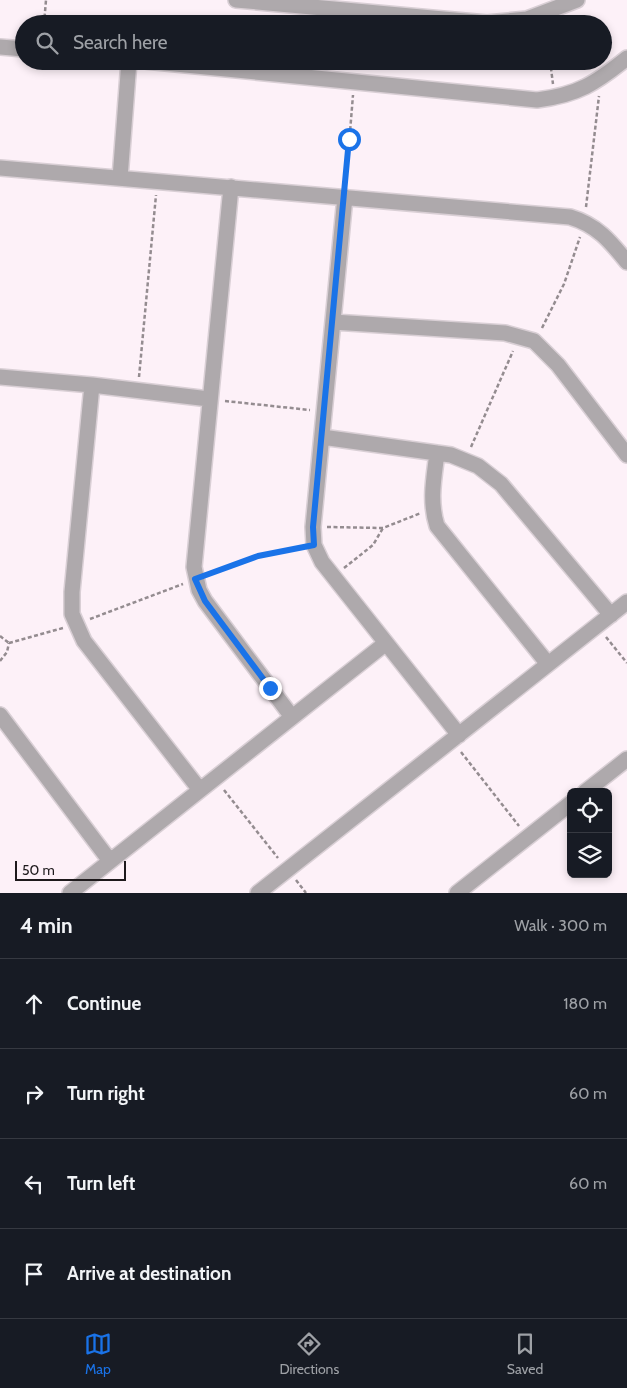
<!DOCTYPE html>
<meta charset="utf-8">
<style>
body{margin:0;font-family:Cabin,sans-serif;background:#242831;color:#f1f3f6}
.controls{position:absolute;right:15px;bottom:15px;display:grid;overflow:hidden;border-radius:8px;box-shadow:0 2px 8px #0003}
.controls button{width:45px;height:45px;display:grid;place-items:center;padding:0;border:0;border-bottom:1px solid #363941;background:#171b24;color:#f1f3f6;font:25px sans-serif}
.scale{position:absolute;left:15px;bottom:12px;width:111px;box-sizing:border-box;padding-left:5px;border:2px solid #1e1a1c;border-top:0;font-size:14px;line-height:18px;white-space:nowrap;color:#1e1a1c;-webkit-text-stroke:4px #fdf1f8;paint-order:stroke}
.stop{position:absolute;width:15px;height:15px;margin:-11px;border:4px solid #1a73e8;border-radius:50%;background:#fff}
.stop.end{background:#1a73e8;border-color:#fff;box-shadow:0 1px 5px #0008}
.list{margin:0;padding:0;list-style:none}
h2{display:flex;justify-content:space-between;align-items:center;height:65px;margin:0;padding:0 20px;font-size:21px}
h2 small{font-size:16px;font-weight:400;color:#9ea1a6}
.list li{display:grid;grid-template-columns:32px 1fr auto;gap:15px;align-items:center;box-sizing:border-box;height:90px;padding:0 20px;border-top:1px solid #363941}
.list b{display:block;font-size:19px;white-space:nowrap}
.list em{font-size:16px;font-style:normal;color:#9ea1a6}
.icon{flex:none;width:28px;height:28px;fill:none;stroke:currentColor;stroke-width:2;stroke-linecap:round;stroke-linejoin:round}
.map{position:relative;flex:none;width:627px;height:893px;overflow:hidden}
.search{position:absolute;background:#171b24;box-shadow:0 2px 8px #0003;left:15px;right:15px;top:15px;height:55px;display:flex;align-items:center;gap:12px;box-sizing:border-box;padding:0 18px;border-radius:28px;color:#9ea1a6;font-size:19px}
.sheet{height:425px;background:#171b24}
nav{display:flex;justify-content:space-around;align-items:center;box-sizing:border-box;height:70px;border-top:1px solid #363941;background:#171b24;font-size:14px;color:#9ea1a6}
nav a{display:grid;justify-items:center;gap:2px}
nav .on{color:#1a73e8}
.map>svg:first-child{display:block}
</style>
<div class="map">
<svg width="627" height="893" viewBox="0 0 627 893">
<rect width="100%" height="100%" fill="#fdf1f8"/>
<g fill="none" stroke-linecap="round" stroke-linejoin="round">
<defs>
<path id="minor" d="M236 0 487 23 527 19 577 0
M0 47 24 49
M145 61 537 100C578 95 596 83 627 58
M0 168 570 217C597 225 610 241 627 262
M120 178 129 61
M231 187 194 567 199 590 205 601 292 717
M345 197 313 527 314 545 322 562 459 735
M333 322 505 333 534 341 558 365 627 455
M0 377 92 385 209 399
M92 385 72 592V614L84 641 200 790
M322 437 451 455 478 466 501 484 611 615
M437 453C434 478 429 501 437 526L548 664
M0 715 110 861
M585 792 627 759
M70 893 386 643
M258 893 627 602
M457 893 571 803"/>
</defs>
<use href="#minor" stroke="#d9cfd5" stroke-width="18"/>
<path stroke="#948c90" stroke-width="2.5" stroke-dasharray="4 2.5" stroke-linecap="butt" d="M44 24 46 0
M550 61 553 84
M346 182 353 95
M586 207 599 96
M542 328 564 284 580 237
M139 377 156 195
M225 401 310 410
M471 447 513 351
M327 527 383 528 421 513
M344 568 373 545 383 528
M209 574 259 556 299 547
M90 619 183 584
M0 636 9 643
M606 637 627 663
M9 643 63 628
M0 661 7 652 9 643
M461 752 519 826
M224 790 278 858
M296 880 306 893"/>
<use href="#minor" stroke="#aea9ac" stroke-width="15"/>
</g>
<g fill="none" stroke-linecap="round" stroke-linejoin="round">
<path stroke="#1a73e8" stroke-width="6" d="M270 688 205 601 195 579 258 556 314 545 313 527 349 139"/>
</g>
</svg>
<div class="controls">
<button><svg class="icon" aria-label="locate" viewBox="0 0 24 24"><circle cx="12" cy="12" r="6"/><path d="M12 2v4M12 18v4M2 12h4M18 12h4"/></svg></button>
<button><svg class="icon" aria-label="layers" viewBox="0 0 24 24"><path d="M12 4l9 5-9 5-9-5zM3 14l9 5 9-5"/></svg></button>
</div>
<div class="scale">50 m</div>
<div class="stop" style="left:349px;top:139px"></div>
<div class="stop end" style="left:270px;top:688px"></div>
<div class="search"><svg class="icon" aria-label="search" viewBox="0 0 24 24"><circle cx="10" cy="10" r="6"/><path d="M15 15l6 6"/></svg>Search here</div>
</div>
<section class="sheet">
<h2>4 min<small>Walk · 300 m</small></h2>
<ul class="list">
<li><svg class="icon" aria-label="ahead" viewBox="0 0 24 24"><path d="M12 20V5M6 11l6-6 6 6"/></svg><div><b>Continue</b></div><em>180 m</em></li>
<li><svg class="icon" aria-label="right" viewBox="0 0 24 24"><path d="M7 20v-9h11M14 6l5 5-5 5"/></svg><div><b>Turn right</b></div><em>60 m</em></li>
<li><svg class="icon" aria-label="left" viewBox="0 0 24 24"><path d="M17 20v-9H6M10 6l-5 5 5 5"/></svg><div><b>Turn left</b></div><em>60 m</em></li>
<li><svg class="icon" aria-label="arrive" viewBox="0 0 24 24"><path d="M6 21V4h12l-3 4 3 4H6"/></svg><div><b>Arrive at destination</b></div></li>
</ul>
</section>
<nav>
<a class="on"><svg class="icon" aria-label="map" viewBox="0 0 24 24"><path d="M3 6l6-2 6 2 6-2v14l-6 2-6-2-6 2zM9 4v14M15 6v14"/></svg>Map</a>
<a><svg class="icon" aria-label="directions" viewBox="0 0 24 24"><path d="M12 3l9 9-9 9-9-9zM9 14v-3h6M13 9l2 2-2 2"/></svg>Directions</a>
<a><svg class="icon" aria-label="saved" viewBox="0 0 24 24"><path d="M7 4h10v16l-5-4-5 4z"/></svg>Saved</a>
</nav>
